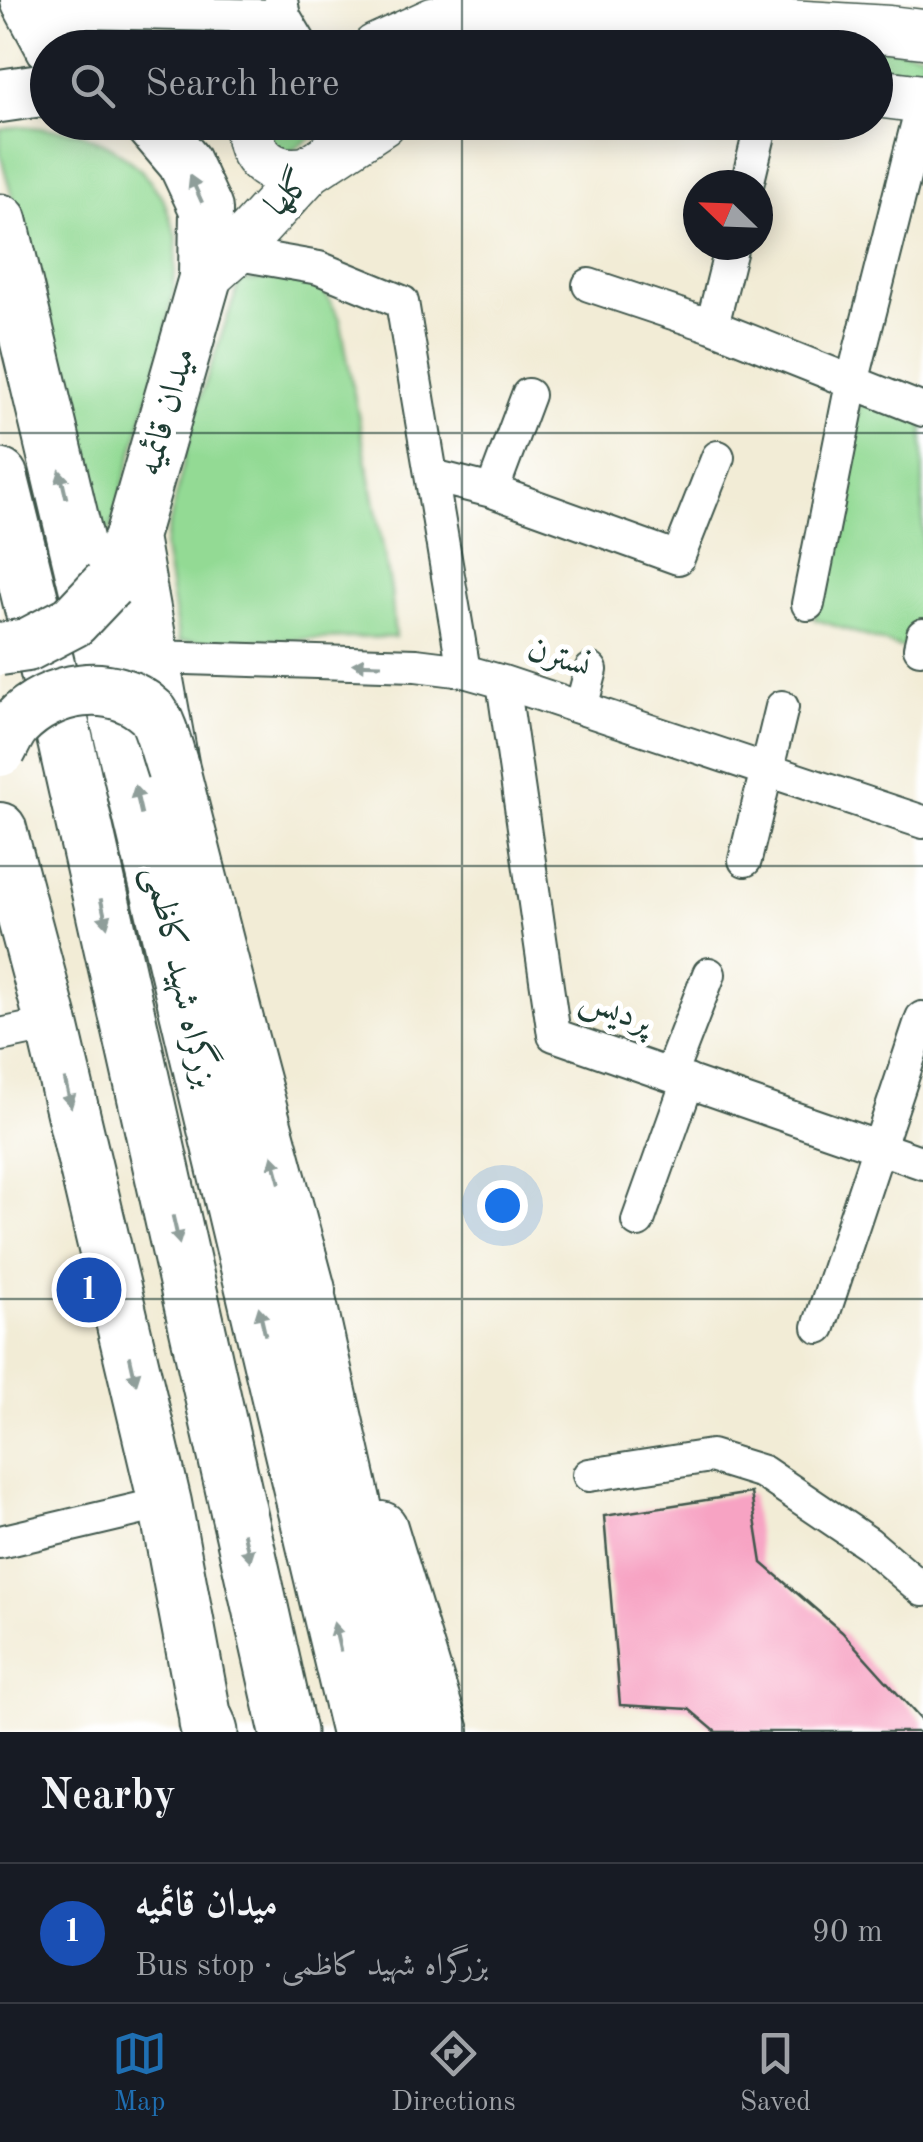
<!DOCTYPE html>
<meta charset="utf-8">
<style>
body{margin:0;font-family:"Old Standard TT",Amiri,serif;background:#242831;color:#f1f3f6}
.compass{position:absolute;left:683px;top:170px;width:90px;height:90px;border-radius:50%;background:#171b24;box-shadow:0 5px 25px #0003;rotate:293deg}
.you{position:absolute;left:502px;top:1205px;width:35px;height:35px;margin:-25px;border:8px solid #fff;border-radius:50%;background:#1a73e8;box-shadow:0 0 0 15px #1a73e833}
.badge{display:grid;place-items:center;width:65px;height:65px;border-radius:50%;background:#1f6fb2;color:#fff;font-size:32px;font-weight:700}
.pin{position:absolute;translate:-50% -50%;border:5px solid #fff;box-shadow:0 2px 10px #0006}
.list{margin:0;padding:0;list-style:none}
h2{display:flex;justify-content:space-between;align-items:center;height:130px;margin:0;padding:0 40px;font-size:42px}
h2 small{font-size:32px;font-weight:400;color:#9ea1a6}
.list li{display:grid;grid-template-columns:65px 1fr auto;gap:30px;align-items:center;box-sizing:border-box;height:140px;padding:0 40px;border-top:2px solid #363941}
.list b{display:block;font-size:38px;white-space:nowrap}
.list p{margin:0;font-size:32px;white-space:nowrap;color:#9ea1a6}
.list em{font-size:32px;font-style:normal;color:#9ea1a6}
.icon{flex:none;width:55px;height:55px;fill:none;stroke:currentColor;stroke-width:2;stroke-linecap:round;stroke-linejoin:round}
.map{position:relative;flex:none;width:923px;height:1732px;overflow:hidden}
.search{position:absolute;background:#171b24;box-shadow:0 5px 25px #0003;left:30px;right:30px;top:30px;height:110px;display:flex;align-items:center;gap:25px;box-sizing:border-box;padding:0 35px;border-radius:55px;color:#9ea1a6;font-size:38px}
.sheet{height:270px;background:#171b24}
nav{display:flex;justify-content:space-around;align-items:center;box-sizing:border-box;height:140px;border-top:2px solid #363941;background:#171b24;font-size:28px;color:#9ea1a6}
nav a{display:grid;justify-items:center;gap:5px}
nav .on{color:#1f6fb2}
.map>svg:first-child{display:block}
</style>
<div class="map">
<svg width="923" height="1732" viewBox="0 0 923 1732">
<rect width="100%" height="100%" fill="#fff"/>
<filter id="ink" filterUnits="userSpaceOnUse"><feTurbulence type="fractalNoise" baseFrequency=".01" numOctaves="2"/><feDisplacementMap in="SourceGraphic" scale="20" xChannelSelector="R" yChannelSelector="G"/><feConvolveMatrix kernelMatrix="1 2 1 2 8 2 1 2 1" color-interpolation-filters="sRGB"/></filter>
<filter id="wash" filterUnits="userSpaceOnUse"><feTurbulence type="fractalNoise" baseFrequency=".0048" numOctaves="4" result="noise"/><feDisplacementMap in="SourceGraphic" scale="40" xChannelSelector="R" yChannelSelector="G"/><feGaussianBlur stdDeviation="2.25" result="paint"/><feColorMatrix in="noise" values="0 0 0 0 0 0 0 0 0 0 0 0 0 0 0 0 0 1.4 0 .05"/><feComposite in="paint" operator="in"/></filter>
<g filter="url(#wash)">
<rect width="100%" height="100%" fill="#f2ecd6"/>
<path fill="#93da94" stroke="#598c64" stroke-width="2.5" d="M522 21C656 26 791 32 923 53V73L876 72V48H589L509 45 497 48H411C450 33 481 23 522 21Z
M73 31 288 43 292 47H84Z
M264 123H335L286 154 276 153Z
M22 126 78 132 112 147 141 170 163 198 177 237 174 289 163 345 102 560 33 272 0 153V130Z
M296 277 323 289 340 319 391 590 395 637 179 642 164 548 196 409 240 281Z
M861 397 923 420V608L911 651 814 619Z"/>
<g id="blocks">
<path fill="#f7a3c3" d="M751 1493 762 1563 842 1632 923 1722V1732H716L689 1709 620 1705 604 1516Z"/>
</g>
</g>
<g filter="url(#ink)">
<use href="#blocks" fill-opacity="0" stroke="#3f574c" stroke-width="2.5"/>
<g fill="none" stroke-linecap="round" stroke-linejoin="round">
<defs>
<path id="minor" d="M281 0 284 16 303 48
M32 11 284 16
M747 185 762 122
M233 253 319 268 402 302 464 671
M589 285 712 326 923 410
M712 326 732 245
M433 476 492 491 678 558 718 457
M492 491 528 395
M808 604 852 383 923 102
M920 648 923 635
M153 657 416 665 464 671 503 682 923 822
M503 682 554 1035 923 1163
M581 708 591 670
M745 860 782 707
M0 1035 52 1024
M670 1075 709 974
M638 1221 688 1081
M819 1327 922 1018
M589 1475 711 1456 763 1472 868 1543 923 1590
M0 1542 165 1503"/>
<path id="secondary" d="M376 48 433 22 499 7 890 30 923 34
M876 93 923 99
M250 122C246 160 275 178 309 170
M205 278 233 253 309 170 382 122"/>
<path id="primary" d="M27 0 53 48
M0 96 48 89
M131 537 173 769 238 1024 309 1290
M116 569 131 537 205 278 206 209 184 162 150 122
M0 829 52 1024 165 1503 208 1732
M381 1528 443 1732"/>
<path id="trunk" d="M0 222 359 1732
M0 477 66 743 288 1732
M297 1251 404 1732
M207 1723 210 1732"/>
</defs>
<use href="#minor" stroke="#3f574c" stroke-width="36"/>
<use href="#secondary" stroke="#3f574c" stroke-width="51"/>
<use href="#primary" stroke="#3f574c" stroke-width="56"/>
<use href="#trunk" stroke="#3f574c" stroke-width="59"/>
<use href="#minor" stroke="#fff" stroke-width="32"/>
<use href="#secondary" stroke="#fff" stroke-width="48"/>
<use href="#primary" stroke="#fff" stroke-width="52"/>
<use href="#trunk" stroke="#fff" stroke-width="55"/>
<defs>
<path id="primary-bridge" d="M0 649 27 645 73 621 108 584
M0 750C5 741 9 730 16 723 50 687 112 676 151 712 160 721 168 755 173 769"/>
</defs>
<use href="#primary-bridge" stroke="#3f574c" stroke-width="56" stroke-linecap="butt"/>
<use href="#primary-bridge" stroke="#fff" stroke-width="52"/>
</g>
<defs><path id="oneway-solid" d="M-6-.8H1V-3.2L6.5 0L1 3.2V.8H-6Z" transform="scale(2.5)"/></defs>
<g fill="#8f9e9a">
<use href="#oneway-solid" transform="translate(196 189) rotate(-114)"/>
<use href="#oneway-solid" transform="translate(63 484) rotate(-103)"/>
<use href="#oneway-solid" transform="translate(367 664) rotate(-178)"/>
<use href="#oneway-solid" transform="translate(138 800) rotate(-103)"/>
<use href="#oneway-solid" transform="translate(104 913) rotate(77)"/>
<use href="#oneway-solid" transform="translate(68 1093) rotate(77)"/>
<use href="#oneway-solid" transform="translate(276 1169) rotate(-105)"/>
<use href="#oneway-solid" transform="translate(176 1230) rotate(77)"/>
<use href="#oneway-solid" transform="translate(262 1321) rotate(-103)"/>
<use href="#oneway-solid" transform="translate(133 1370) rotate(77)"/>
<use href="#oneway-solid" transform="translate(247 1547) rotate(77)"/>
<use href="#oneway-solid" transform="translate(337 1637) rotate(-103)"/>
</g>
</g>
<path fill="none" stroke="#1f3d34" stroke-width="2.5" stroke-opacity="0.55" d="M462 0V48M462 122V1732M0 433H923M0 866H923M0 1299H923"/>
<g text-anchor="middle" dominant-baseline="central" stroke-width="10" stroke-linejoin="round" paint-order="stroke">
<g font-size="35" fill="#1f3d34" stroke="#fff">
<text transform="translate(289 194) rotate(-46)">گلها</text>
<text transform="translate(167 412) rotate(-74)">میدان قائمیه</text>
<text transform="translate(559 658) rotate(18)">نسترن</text>
<text transform="translate(180 977) rotate(77)">بزرگراه شهید کاظمی</text>
<text transform="translate(616 1011) rotate(22)">پردیس</text>
</g>
</g>
</svg>
<svg class="compass" viewBox="-18 -18 36 36"><path d="M0-13l5 13h-10z" fill="#e53935"/><path d="M0 13l5-13h-10z" fill="#9ea1a6"/></svg>
<div class="you"></div>
<div class="pin badge" style="left:89px;top:1290px;background:#1a4fb4">1</div>
<div class="search"><svg class="icon" aria-label="search" viewBox="0 0 24 24"><circle cx="10" cy="10" r="6"/><path d="M15 15l6 6"/></svg>Search here</div>
</div>
<section class="sheet">
<h2>Nearby<small></small></h2>
<ul class="list">
<li><span class="badge" style="background:#1a4fb4">1</span><div><b>میدان قائمیه</b><p>Bus stop · بزرگراه شهید کاظمی</p></div><em>90 m</em></li>
</ul>
</section>
<nav>
<a class="on"><svg class="icon" aria-label="map" viewBox="0 0 24 24"><path d="M3 6l6-2 6 2 6-2v14l-6 2-6-2-6 2zM9 4v14M15 6v14"/></svg>Map</a>
<a><svg class="icon" aria-label="directions" viewBox="0 0 24 24"><path d="M12 3l9 9-9 9-9-9zM9 14v-3h6M13 9l2 2-2 2"/></svg>Directions</a>
<a><svg class="icon" aria-label="saved" viewBox="0 0 24 24"><path d="M7 4h10v16l-5-4-5 4z"/></svg>Saved</a>
</nav>
